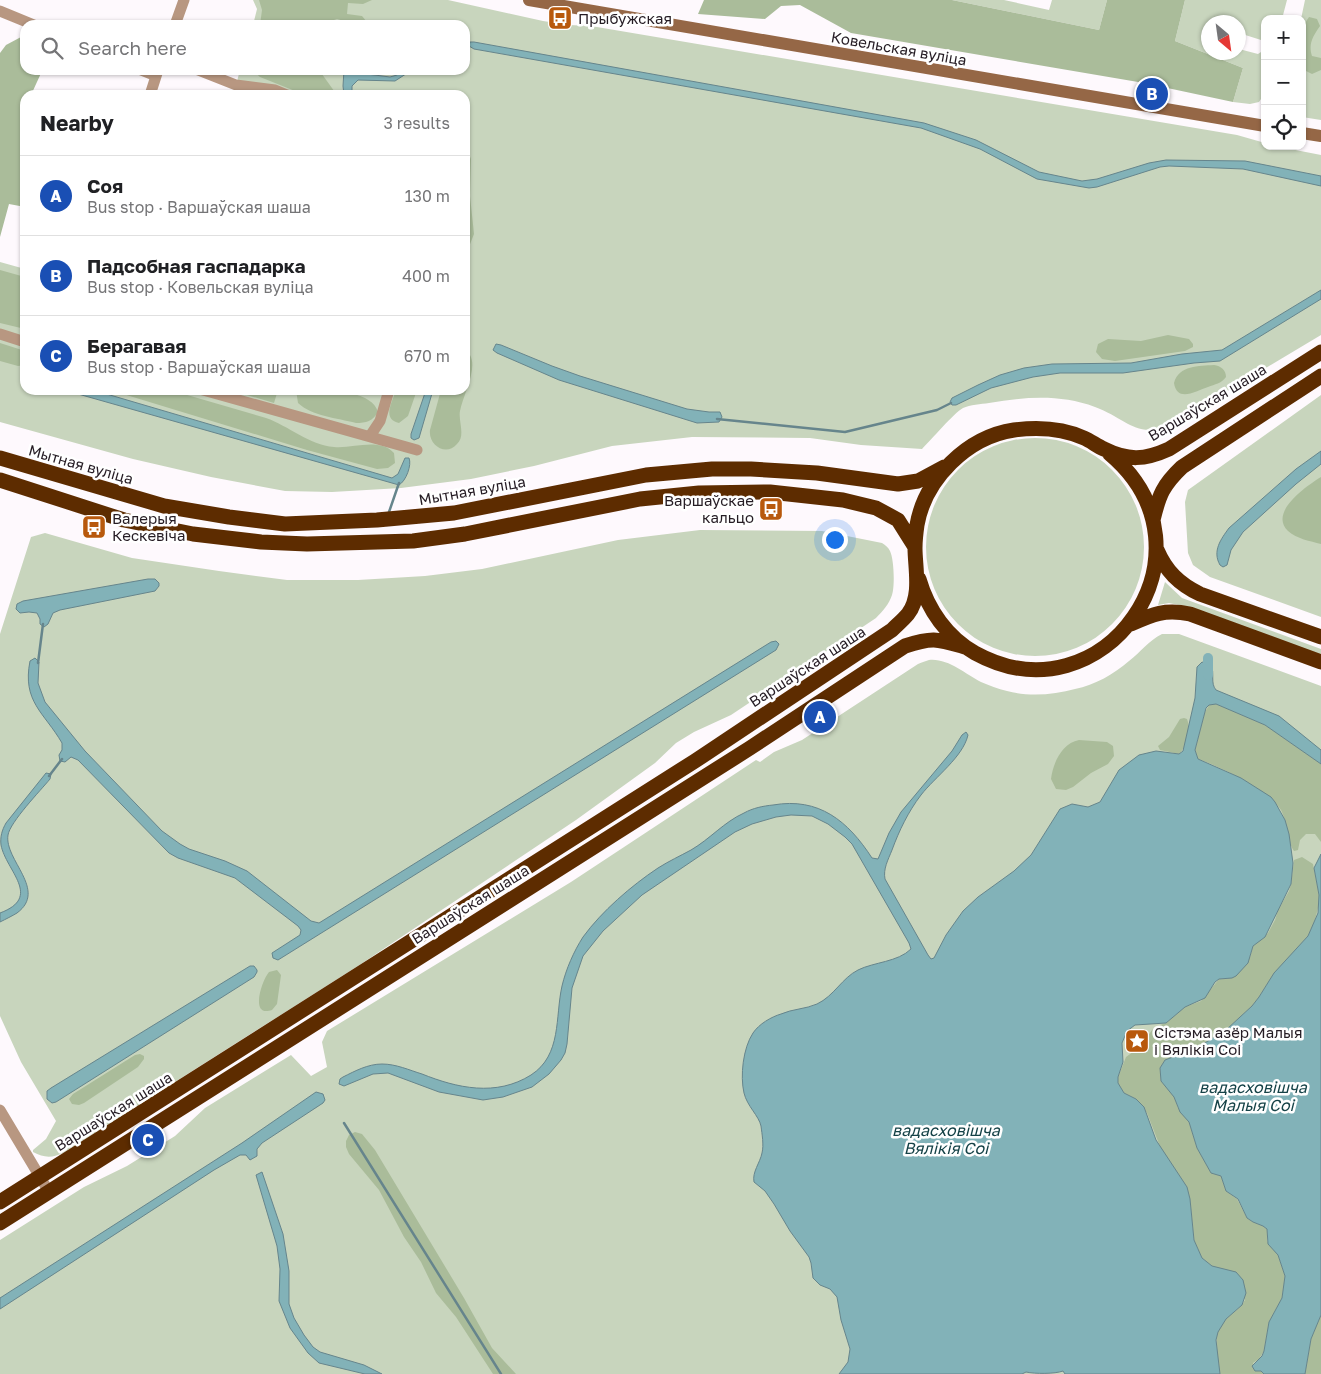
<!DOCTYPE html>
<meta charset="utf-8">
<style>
body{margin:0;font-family:"Golos Text",sans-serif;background:#f6f6f6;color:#202124}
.controls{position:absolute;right:15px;top:15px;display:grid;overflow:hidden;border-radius:10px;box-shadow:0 1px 4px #0004}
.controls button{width:45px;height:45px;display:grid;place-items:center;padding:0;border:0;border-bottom:1px solid #e0e0e0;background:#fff;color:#202124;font:25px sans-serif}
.compass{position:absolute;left:1201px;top:15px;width:45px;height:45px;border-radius:50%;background:#fff;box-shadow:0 1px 4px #0004;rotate:151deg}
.you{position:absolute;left:834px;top:539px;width:18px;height:18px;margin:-12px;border:4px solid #fff;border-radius:50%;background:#1a73e8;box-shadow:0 0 0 8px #1a73e833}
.badge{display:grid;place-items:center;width:32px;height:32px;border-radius:50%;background:#0b8043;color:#fff;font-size:16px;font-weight:700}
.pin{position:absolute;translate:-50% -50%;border:2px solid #fff;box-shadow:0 1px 5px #0006}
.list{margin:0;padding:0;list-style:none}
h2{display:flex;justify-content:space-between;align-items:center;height:65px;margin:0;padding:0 20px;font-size:21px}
h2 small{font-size:16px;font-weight:400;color:#757577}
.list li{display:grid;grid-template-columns:32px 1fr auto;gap:15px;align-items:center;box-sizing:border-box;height:80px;padding:0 20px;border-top:1px solid #e0e0e0}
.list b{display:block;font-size:19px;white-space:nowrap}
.list p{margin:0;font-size:16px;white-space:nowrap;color:#757577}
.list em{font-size:16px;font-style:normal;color:#757577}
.icon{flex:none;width:28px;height:28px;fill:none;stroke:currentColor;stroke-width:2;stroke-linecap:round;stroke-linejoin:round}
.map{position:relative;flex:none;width:1321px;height:1374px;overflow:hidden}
.search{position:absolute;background:#fff;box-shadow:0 1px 4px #0004;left:20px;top:20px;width:450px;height:55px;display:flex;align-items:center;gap:12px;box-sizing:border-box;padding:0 18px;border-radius:15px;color:#757577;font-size:19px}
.panel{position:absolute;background:#fff;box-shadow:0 1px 4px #0004;left:20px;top:90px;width:450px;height:305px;border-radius:15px}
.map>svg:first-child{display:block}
</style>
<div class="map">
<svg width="1321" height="1374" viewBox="0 0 1321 1374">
<rect width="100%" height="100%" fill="#fef9fd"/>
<path fill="#c8d5bd" d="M253 0H448L543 21 569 25 591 26 1237 135 1265 143V146H1275L1321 155V335L1179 420C1138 443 1130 420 1095 407 1060 394 1025 397 989 403 981 404 970 405 963 408 954 413 931 440 922 449L861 445 810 438 692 437 612 446 534 466 471 479 401 488 332 492 285 491 211 477 133 459 0 422V262L25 269V390H379L388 393 389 390H465V95H287L236 85 240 70H465V25H253L257 9Z
M952 0H1004L1049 10 1052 0H1107L1099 30Z
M1185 0H1287L1282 19H1265V45L1261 40 1239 33 1238 22H1208V52H1238L1239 49 1258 54 1261 52 1265 53V93L1259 102 1250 104 1233 102 1243 68 1175 41Z
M1305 0H1321V120L1302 117V19H1301Z
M1321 395V617L1210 577 1193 565 1188 553 1185 502 1188 490Z
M926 547a109 109 0 1 1 218 0a109 109 0 1 1-218 0Z
M700 530 822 531 882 543C885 545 888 547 890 551 894 559 895 586 892 595 889 604 883 611 876 618L731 715 694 732 676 743 655 763 576 820 361 964 63 1153C52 1158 44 1158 33 1152V1150L46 1139 56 1121 21 1062 0 1016V634L31 537 45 533 132 558 219 571 287 580H358L425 576 482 569 618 540Z
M1165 582 1182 598 1321 649V655L1189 607 1169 603 1158 605Z
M1162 634H1179L1321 686V1374H0V1240L84 1187 127 1166 175 1136 205 1108 291 1055 311 1076 327 1067 322 1042 327 1031 571 882 756 760 760 762 774 752 802 740 918 664C921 663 925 661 929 660 948 658 965 674 981 682 989 685 998 689 1007 691 1028 697 1054 695 1075 689 1095 685 1114 674 1129 661 1141 652 1148 641 1162 634Z"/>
<path fill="#aabc9a" d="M259 0H372L363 4 348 3 347 14 362 16 367 22 375 25H358L337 19 319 25H260L262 10Z
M704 0H952L1099 30 1107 0H1185L1175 41 1243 68 1233 102 1144 83 851 33 800 5 781 6 765 19 698 14Z
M1309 17 1317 19 1320 26C1313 36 1308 44 1312 56L1321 58V70L1312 74 1302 69C1302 52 1298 31 1309 17Z
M21 37 25 39V70L42 71 31 95H25L23 111 25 112V207L9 204 0 237V53L6 45Z
M252 70H319L337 95H305L260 77Z
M465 150 469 154 471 159 470 196 474 234 465 257Z
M0 270 25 277V329L0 323Z
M1168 335 1189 339 1193 344V347L1185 351 1115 361 1102 359 1096 352 1098 344 1108 339 1141 341Z
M0 343 25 351V365L18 366 0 361Z
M465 353 470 355C478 369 463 395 460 411 458 421 466 436 457 444 446 457 428 445 430 430L441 390H465Z
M1214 365C1221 366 1226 370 1226 377 1221 384 1215 384 1208 387 1196 391 1177 403 1174 383 1179 365 1199 366 1214 365Z
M110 390H170L266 418C289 426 309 445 334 447 353 449 379 437 394 453L395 463 388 468 377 469 307 450Z
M230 390H278L274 403Z
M296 390C317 390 371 387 378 412 373 421 366 423 356 423 337 418 312 416 298 403Z
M396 390H417L408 416 399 423C381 419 393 401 396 390Z
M1321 477V544C1310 541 1297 539 1288 531 1268 512 1308 485 1321 477Z
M1213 704H1216L1265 725 1321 764V842L1315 834H1306L1300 840 1298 850 1294 851C1288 843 1287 822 1281 810 1268 790 1221 767 1198 759L1195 750 1205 712 1209 705Z
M1184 718 1187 719C1191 728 1187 747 1179 754L1160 750 1158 746 1169 737 1180 719Z
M1079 740 1107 742 1113 746 1114 756 1108 764 1091 773 1073 787 1066 790 1056 789 1051 779C1053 763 1062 743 1079 740Z
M1302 857 1313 864 1319 895V904L1315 920 1308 936 1269 981 1259 997 1252 1006 1227 1029 1197 1048 1165 1060 1160 1068 1161 1081 1174 1096 1178 1108 1189 1122 1197 1148 1211 1173 1221 1176 1226 1191 1237 1199 1247 1218 1253 1222 1263 1226 1267 1229V1241L1278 1255 1285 1276 1282 1298 1269 1322 1264 1351 1259 1359 1253 1363 1255 1371H1261L1264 1374H1220C1218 1357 1211 1333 1225 1320 1233 1312 1240 1309 1245 1300L1230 1271 1212 1266 1202 1258 1194 1240 1190 1199 1187 1187 1161 1149 1147 1113 1136 1099 1124 1093 1118 1083V1077L1126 1057 1141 1046 1152 1030 1157 1026 1166 1023 1185 1007 1201 1001 1219 979H1227L1250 957 1253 946 1268 933 1275 920 1278 910 1289 891 1291 884 1294 860Z
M277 970 281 975 277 1004 272 1010C249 1018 262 980 269 972Z
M140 1054 144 1056V1059L138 1067 84 1103 79 1105 72 1104 69 1099 73 1094 135 1055Z
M355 1132 362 1134 375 1150 464 1298 492 1348 516 1374H493L456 1317 436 1293 421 1262 404 1237 379 1190 349 1154 346 1147V1141L349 1135Z
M1321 1315V1374H1305L1311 1339Z"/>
<path fill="#82b2b8" stroke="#66858c" d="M470 42H474L924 123 976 140 1039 172 1082 181 1097 179 1149 163 1166 160 1245 161 1321 176V186L1243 169 1169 166 1160 167 1097 187 1089 188 1037 179 980 149 921 128 474 49 469 46Z
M344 70H355L359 73 390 77 397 75 403 70H412L395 81 358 80 352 86V95H344L343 86Z
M1321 290V299L1220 361 1194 363 1123 373H1060L1033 377 991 388 956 405H952L950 402 952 398 978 385 1000 375 1024 368 1052 364 1131 363 1182 354 1222 350Z
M496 344 501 345 552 366 580 376 687 409 709 412H720L722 417 719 422 697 423 559 380 497 353 493 350Z
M64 390H93L392 478 398 474 405 458H409C412 465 406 481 399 485Z
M426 390H433L419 438 414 440 411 438V434Z
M1321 451V464L1296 484 1243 532 1231 550 1227 565 1223 567 1220 565C1212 551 1221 539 1229 528L1296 469Z
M148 579H155L159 583V586L155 591 60 610 53 613 48 624 44 627 40 624V619L37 613 29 612 20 613 16 609 17 604 23 601Z
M776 641 779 644 776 650 278 960 273 958 272 953 300 935 301 930 298 926 235 878 178 858 169 853 78 760 71 757 65 762 60 761 59 755 62 750V743C44 712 22 702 30 661L35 658 39 662 38 683 45 702 85 751 162 831 180 844 189 849 225 861 247 871 311 921 319 923 771 642Z
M1202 662 1211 665C1215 673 1210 683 1216 690L1279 716 1321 750V764L1265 725 1216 704 1209 705 1206 708 1195 750 1198 759 1241 778 1271 797 1275 802 1285 820 1289 834 1293 863 1291 884 1265 937 1253 946 1248 963 1236 976 1232 978 1219 979 1215 982 1205 998 1185 1007 1166 1023 1135 1025 1127 1031 1122 1043 1123 1062 1118 1077V1083L1124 1093 1136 1099 1144 1107 1156 1140 1187 1187 1190 1199 1194 1240 1202 1258 1212 1266 1236 1272 1243 1280 1246 1293 1242 1305 1226 1319 1218 1332 1216 1340 1220 1374H1065L1063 1371C1055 1374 1035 1374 1026 1372L1022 1374H839L848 1362 850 1349 841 1320 837 1297 830 1289 820 1285 813 1278 811 1263 809 1257 790 1231 774 1204 765 1191 754 1182C752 1172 760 1163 762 1153 764 1145 762 1134 761 1126 759 1116 747 1106 744 1093 740 1076 743 1048 753 1033 759 1024 771 1017 781 1014 792 1009 806 1009 817 1004 834 996 842 978 858 970 874 962 898 962 911 949L909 943 852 844 845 837 828 824 812 816 791 815 776 817 752 824 735 832 642 895 603 931 583 956 572 988 567 1044 565 1053 561 1060 549 1074 532 1087 503 1097 483 1100 439 1092 388 1073 373 1074 344 1086 339 1084 340 1079 343 1077C355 1071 368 1064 382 1064 396 1064 409 1070 422 1074 457 1088 496 1097 531 1075 562 1055 555 1017 562 986 566 969 574 951 583 937 602 911 631 886 658 868 669 861 680 856 691 850 710 839 724 822 744 813 753 808 763 806 773 805 819 797 848 821 872 858L878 859 889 833 901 812 952 751 962 735 966 732 968 735C963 757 935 777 921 795 908 812 899 831 892 850 888 860 883 869 885 879L928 955 931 959 934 958 946 935 963 911 978 897 1014 871 1031 855 1060 809 1072 804 1088 807 1100 802 1119 770 1139 755 1156 751 1179 754 1183 751 1195 698 1197 667Z
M46 773 51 774 50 779C41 790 10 822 8 835 4 860 48 890 17 913 12 916 6 919 0 922V913C43 897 6 871 1 845 0 837 2 830 6 823Z
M1321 854V1315L1311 1339 1305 1374H1264L1261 1371H1255L1252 1366 1262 1356 1264 1351 1269 1322 1282 1298 1285 1276 1278 1255 1268 1244 1267 1229 1263 1226 1253 1222 1247 1218 1238 1199 1226 1191 1221 1176 1211 1173 1197 1148 1189 1122 1180 1112 1174 1097 1161 1081 1160 1068 1165 1060 1197 1048 1227 1029 1252 1006 1259 997 1274 973 1308 936 1318 913 1319 895 1314 868Z
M250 966H254L257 970V972L254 977 56 1102 52 1103 47 1099V1091L51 1088Z
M316 1092 323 1094 325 1100 323 1103 262 1143 257 1149V1156L250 1160 246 1155H240L214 1170 0 1309V1298L242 1143Z
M262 1172 283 1234 289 1271V1304L294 1318 304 1335 313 1347 320 1352 364 1365 382 1374H365L319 1363 308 1353 290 1328 279 1301 280 1269 277 1246 256 1175Z"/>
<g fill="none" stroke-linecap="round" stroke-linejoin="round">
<path stroke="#66858c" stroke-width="2.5" d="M717 419 845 432 937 410 951 403
M389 512 399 483
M38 663 43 624
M49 776 62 759
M344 1123 501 1374"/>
<path stroke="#82b2b8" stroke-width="10" d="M1208 658V675"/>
<path stroke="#b89781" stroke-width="11" d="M0 11 34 25
M175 25 184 0
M141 70 156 76
M198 70 236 85 275 90 287 95
M150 95 158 70
M0 334 25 342
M203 390 417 450
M370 436 380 421 389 390
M0 1110 49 1192"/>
<path stroke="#956746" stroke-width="12" d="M529 0 1265 126
M1302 133 1321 136"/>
<path stroke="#5d2c00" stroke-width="15" d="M0 458 164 506 229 517 285 524 377 520 454 513 646 475 712 469H751L817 473 898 484 918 481 944 467
M0 480 124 520 193 534 261 542 307 544 413 541 465 534 640 499 699 493 770 492 843 500 876 508 898 520 915 547
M1153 520C1159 495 1163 485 1182 467L1321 376
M1157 550C1166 571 1179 584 1200 594L1321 637
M919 579C928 610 947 637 975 653 1104 724 1225 551 1110 454
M1131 624C1153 614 1165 609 1190 614L1321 662
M0 1202 695 761 892 630C897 625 903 620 908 614 922 596 915 568 915 548 915 540 916 532 917 525 925 479 967 437 1014 430 1037 427 1062 428 1084 438 1091 441 1097 446 1104 449 1128 461 1145 460 1169 449L1321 352
M0 1223 750 748 905 646C933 637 937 639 965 647"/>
</g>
<defs>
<symbol id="bus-square" viewBox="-11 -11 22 22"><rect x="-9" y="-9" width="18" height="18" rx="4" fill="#b8590d" stroke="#fff"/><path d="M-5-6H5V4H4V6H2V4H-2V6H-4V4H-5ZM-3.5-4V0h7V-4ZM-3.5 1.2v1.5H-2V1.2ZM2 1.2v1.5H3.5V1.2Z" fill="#fff"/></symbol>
<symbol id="sight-square" viewBox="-11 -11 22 22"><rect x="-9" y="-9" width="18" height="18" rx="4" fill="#b8590d" stroke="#fff"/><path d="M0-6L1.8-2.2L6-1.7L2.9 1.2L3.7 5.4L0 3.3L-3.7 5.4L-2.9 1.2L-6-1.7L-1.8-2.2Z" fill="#fff"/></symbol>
</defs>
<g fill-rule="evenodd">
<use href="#bus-square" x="546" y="4" width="28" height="28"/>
<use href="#bus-square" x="757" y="495" width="28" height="28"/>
<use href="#bus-square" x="80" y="513" width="28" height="28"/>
<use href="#sight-square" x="1123" y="1027" width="28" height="28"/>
</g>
<g text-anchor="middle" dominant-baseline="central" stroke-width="5" stroke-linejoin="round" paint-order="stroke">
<g font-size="15" fill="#251c24" stroke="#fff" text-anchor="start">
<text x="578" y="18">Прыбужская</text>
<text x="754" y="500" text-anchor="end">Варшаўскае<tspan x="754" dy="17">кальцо</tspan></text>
<text x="112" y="518">Валерыя<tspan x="112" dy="17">Кескевіча</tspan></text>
<text x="1154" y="1032">Сістэма азёр Малыя<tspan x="1154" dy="17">і Вялікія Соі</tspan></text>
</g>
<g font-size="15" fill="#251c24" stroke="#fff">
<text transform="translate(899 48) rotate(10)">Ковельская вуліца</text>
<text transform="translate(1207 402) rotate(-31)">Варшаўская шаша</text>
<text transform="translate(81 464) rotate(16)">Мытная вуліца</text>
<text transform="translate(472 490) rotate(-10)">Мытная вуліца</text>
<text transform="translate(807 666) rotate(-33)">Варшаўская шаша</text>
<text transform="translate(470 904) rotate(-32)">Варшаўская шаша</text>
<text transform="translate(113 1111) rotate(-32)">Варшаўская шаша</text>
</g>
<g font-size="16" font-style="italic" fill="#154247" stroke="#fff">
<text x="1253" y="1087">вадасховішча<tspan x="1253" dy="18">Малыя Соі</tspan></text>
<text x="946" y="1130">вадасховішча<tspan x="946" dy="18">Вялікія Соі</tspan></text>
</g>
</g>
</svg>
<div class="controls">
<button>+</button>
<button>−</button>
<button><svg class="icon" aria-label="locate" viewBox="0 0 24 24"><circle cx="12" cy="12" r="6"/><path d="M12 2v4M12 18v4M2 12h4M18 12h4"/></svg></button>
</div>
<svg class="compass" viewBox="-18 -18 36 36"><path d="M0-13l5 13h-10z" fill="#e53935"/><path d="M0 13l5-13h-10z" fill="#757577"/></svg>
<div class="you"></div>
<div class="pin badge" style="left:820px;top:717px;background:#1a4fb4">A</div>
<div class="pin badge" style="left:1152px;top:94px;background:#1a4fb4">B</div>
<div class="pin badge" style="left:148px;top:1140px;background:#1a4fb4">C</div>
<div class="search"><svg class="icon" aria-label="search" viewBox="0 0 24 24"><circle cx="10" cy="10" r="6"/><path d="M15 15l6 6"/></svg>Search here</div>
<section class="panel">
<h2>Nearby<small>3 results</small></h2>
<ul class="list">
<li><span class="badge" style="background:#1a4fb4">A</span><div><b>Соя</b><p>Bus stop · Варшаўская шаша</p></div><em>130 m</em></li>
<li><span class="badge" style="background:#1a4fb4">B</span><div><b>Падсобная гаспадарка</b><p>Bus stop · Ковельская вуліца</p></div><em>400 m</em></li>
<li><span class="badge" style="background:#1a4fb4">C</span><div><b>Берагавая</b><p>Bus stop · Варшаўская шаша</p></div><em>670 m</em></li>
</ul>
</section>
</div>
